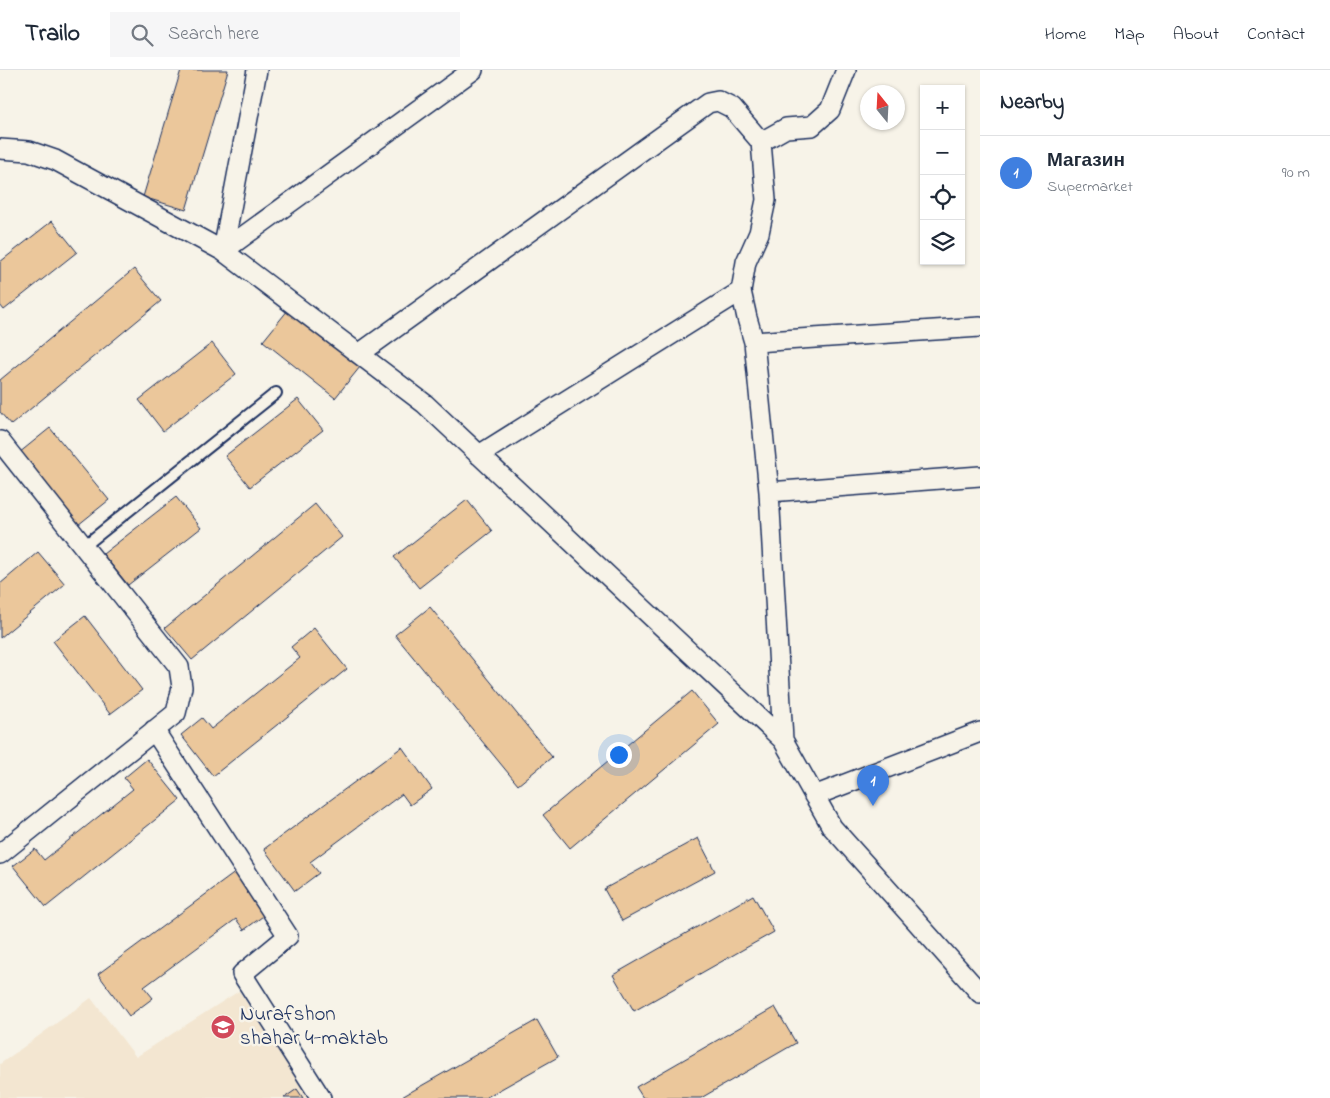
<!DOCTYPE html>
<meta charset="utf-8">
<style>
body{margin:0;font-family:"Indie Flower",sans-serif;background:#f6f6f7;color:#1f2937}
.controls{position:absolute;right:15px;top:15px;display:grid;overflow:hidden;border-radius:0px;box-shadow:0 1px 4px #0004}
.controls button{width:45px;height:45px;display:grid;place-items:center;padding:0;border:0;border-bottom:1px solid #e0e1e3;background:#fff;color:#1f2937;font:25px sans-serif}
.compass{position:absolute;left:860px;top:15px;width:45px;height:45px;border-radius:50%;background:#fff;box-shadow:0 1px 4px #0004;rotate:342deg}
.you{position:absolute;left:618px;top:684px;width:18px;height:18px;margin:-12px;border:4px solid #fff;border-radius:50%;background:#1a73e8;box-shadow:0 0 0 8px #1a73e833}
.badge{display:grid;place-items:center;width:32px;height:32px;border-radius:50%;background:#2563eb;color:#fff;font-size:16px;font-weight:700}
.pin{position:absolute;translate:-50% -41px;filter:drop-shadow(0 1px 2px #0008)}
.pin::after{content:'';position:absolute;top:26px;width:18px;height:15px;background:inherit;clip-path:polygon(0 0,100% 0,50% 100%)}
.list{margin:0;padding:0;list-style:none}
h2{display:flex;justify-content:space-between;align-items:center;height:65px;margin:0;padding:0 20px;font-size:21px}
h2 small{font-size:16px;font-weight:400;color:#747a83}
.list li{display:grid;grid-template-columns:32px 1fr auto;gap:15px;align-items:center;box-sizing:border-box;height:75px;padding:0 20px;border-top:1px solid #e0e1e3}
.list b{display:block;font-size:19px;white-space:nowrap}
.list p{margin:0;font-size:16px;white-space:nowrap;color:#747a83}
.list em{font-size:16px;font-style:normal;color:#747a83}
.icon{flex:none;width:28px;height:28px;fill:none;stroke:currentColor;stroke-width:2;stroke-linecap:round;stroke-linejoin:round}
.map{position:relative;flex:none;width:980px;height:1028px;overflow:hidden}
header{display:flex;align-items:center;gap:30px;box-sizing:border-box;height:70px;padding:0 25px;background:#fff;border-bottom:1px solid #e0e1e3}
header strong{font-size:24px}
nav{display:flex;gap:28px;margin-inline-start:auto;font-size:18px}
.search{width:350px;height:45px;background:#f6f6f7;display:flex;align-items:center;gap:12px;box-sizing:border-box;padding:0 18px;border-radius:0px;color:#747a83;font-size:19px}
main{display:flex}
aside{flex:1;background:#fff}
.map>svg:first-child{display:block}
</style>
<header>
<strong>Trailo</strong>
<div class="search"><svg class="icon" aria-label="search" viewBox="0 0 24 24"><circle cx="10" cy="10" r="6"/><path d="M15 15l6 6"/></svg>Search here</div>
<nav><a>Home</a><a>Map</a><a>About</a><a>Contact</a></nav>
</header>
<main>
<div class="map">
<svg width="980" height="1028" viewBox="0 0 980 1028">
<rect width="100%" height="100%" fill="#f7f3e8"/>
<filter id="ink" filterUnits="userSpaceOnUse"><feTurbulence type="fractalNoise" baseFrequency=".02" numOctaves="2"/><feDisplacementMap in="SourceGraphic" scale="10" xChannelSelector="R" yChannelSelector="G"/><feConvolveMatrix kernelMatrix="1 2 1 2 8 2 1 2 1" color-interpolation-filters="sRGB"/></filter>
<g filter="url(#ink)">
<path fill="#f3e6d1" d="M239 921 311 1028H0V994L91 928 136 987Z"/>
<path fill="#ebc79b" stroke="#1b2f5e" d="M181 0H228L186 140 143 127Z
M52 151 77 182 4 240 0 235V192Z
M134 199 161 231 11 355 0 342V310Z
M288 240 360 297 335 328 263 271Z
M212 273 236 304 163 361 139 330Z
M298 329 323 360 250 417 225 386Z
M50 358 109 430 78 455 19 383Z
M176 427 201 458 128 515 103 484Z
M467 430 492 461 419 518 394 487Z
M315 434 342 467 192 590 165 558Z
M38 482 65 514 0 568V514Z
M430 537 552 687 518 715 395 565Z
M85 546 142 620 110 644 53 571Z
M314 558 347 599 213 706 181 665 202 648 211 659 300 588 291 577Z
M692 621 719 654 570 778 543 745Z
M402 677 432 719 410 735 402 724 310 792 319 803 295 821 264 779Z
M147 689 180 730 46 837 13 796 35 779 44 790 133 719 124 708Z
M698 768 715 801 622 851 604 819Z
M236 802 266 844 244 860 236 849 144 917 153 928 129 946 98 904Z
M753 825 774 862 634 941 613 905Z
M775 937 796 973 701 1028H643L636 1017Z
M537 950 558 987 485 1028H400Z
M297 1019 303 1028H284Z"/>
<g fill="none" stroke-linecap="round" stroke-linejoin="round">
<defs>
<path id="service" d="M83 477 276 323"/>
<path id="minor" d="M761 72 786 58 812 56 830 40 846 0
M0 79 29 81 55 90 223 181 425 334 783 670 832 757 980 923
M223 181 473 0
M223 181 257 0
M754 272 980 257
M359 284 708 33 718 31 732 38 761 72 766 130 759 163 746 192 741 221 747 248 754 272 769 422 783 670
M0 371 179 597 182 617 176 643 0 784
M479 385 741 221
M769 422 980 406
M154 660 288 866 242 904 321 1028
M814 726 980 662"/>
</defs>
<use href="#service" stroke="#1b2f5e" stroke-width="14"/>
<use href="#minor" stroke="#1b2f5e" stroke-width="22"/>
<use href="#service" stroke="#f7f3e8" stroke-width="10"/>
<use href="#minor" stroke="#f7f3e8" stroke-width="19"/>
</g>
</g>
<defs>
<symbol id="school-disc" viewBox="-11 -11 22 22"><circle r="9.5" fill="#d1495b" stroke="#f7f3e8"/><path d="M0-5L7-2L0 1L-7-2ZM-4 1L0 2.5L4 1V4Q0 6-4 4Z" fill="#fff"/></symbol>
</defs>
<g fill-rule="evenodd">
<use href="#school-disc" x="209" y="943" width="28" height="28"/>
</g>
<g text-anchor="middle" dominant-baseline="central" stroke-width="5" stroke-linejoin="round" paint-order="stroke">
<g font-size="21" fill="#1b2f5e" stroke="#f7f3e8" text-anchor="start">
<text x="240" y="945">Nurafshon<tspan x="240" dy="24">shahar 4-maktab</tspan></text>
</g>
</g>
</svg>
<div class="controls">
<button>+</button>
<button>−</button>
<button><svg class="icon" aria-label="locate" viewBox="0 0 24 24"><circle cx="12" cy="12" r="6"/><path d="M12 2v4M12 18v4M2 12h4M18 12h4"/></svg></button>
<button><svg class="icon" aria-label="layers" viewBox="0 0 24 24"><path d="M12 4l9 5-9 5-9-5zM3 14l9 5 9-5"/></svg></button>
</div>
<svg class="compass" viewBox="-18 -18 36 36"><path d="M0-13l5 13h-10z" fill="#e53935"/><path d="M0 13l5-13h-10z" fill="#747a83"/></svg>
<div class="you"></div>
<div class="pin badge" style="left:873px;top:736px;background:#3f7fe0">1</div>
</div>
<aside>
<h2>Nearby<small></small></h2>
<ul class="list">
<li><span class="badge" style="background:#3f7fe0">1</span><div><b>Магазин</b><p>Supermarket</p></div><em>90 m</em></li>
</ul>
</aside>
</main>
